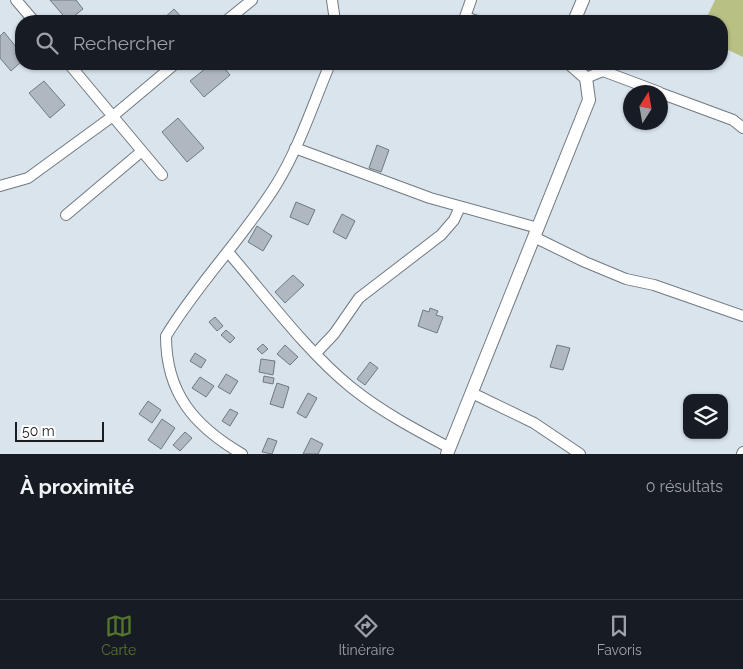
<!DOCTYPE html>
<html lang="fr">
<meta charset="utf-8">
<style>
body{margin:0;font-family:Raleway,sans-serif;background:#20242c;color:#f1f3f6}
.controls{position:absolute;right:15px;bottom:15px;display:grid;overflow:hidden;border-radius:10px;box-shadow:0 1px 4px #0004}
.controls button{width:45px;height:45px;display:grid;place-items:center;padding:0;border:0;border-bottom:1px solid #363941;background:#171b24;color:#f1f3f6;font:25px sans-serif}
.compass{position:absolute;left:623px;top:85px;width:45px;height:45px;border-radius:50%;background:#171b24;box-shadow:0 1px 4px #0004;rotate:11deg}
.scale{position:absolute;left:15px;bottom:12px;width:89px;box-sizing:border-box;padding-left:5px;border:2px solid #1a1d20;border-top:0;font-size:14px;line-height:18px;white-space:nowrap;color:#1a1d20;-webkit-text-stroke:4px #fff;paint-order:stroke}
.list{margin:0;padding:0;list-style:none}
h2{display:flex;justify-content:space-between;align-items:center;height:65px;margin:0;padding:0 20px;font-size:21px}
h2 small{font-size:16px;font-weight:400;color:#9ea1a6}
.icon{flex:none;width:28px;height:28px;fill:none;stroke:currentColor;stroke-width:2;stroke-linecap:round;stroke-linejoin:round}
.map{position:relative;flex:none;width:743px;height:454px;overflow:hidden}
.search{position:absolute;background:#171b24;box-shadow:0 1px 4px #0004;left:15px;right:15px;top:15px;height:55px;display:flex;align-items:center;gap:12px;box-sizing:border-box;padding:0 18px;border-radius:20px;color:#9ea1a6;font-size:19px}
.sheet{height:145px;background:#171b24}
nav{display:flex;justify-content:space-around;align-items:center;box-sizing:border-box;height:70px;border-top:1px solid #363941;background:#171b24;font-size:14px;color:#9ea1a6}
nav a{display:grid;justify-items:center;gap:2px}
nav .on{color:#56762d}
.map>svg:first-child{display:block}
</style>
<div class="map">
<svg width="743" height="454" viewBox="0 0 743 454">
<rect width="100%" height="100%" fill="#dae4ec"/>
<path fill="#b8c084" d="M715 0H743V57L722 47V21H705Z"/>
<path fill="#afb8c0" stroke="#717980" d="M50 0H76L83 9 68 21Z
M174 9 185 21H161Z
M268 15 273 21H261Z
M4 32 21 53V62L11 71 0 58V36Z
M211 64H221L230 75 204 97 190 81Z
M44 81 65 105 50 118 29 93Z
M178 118 204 148 187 162 162 132Z
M377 145 389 150 381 172 369 168Z
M296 202 315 210 308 225 290 217Z
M342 214 355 221 346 239 333 232Z
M257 226 272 236 263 251 248 242Z
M293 275 304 285 285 303 275 292Z
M430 308 438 311 436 315 443 317 437 333 418 326 423 310 429 312Z
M215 317 223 326 217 331 209 322Z
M226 330 235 338 230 343 221 335Z
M263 344 268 349 262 354 257 349Z
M285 345 298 357 290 365 277 354Z
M557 345 570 348 563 370 550 367Z
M195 353 206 360 201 368 190 361Z
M261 359 275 361 273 375 259 372Z
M370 362 378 368 365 385 357 379Z
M226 374 238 381 230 394 218 387Z
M264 376 274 378 273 384 263 382Z
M200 377 214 386 206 397 192 388Z
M277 383 289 387 283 408 270 404Z
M308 393 317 398 306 418 297 413Z
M148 401 161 410 152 423 139 414Z
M230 409 238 413 230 426 222 421Z
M162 419 175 428 161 449 148 440Z
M185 432 192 438 180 451 173 445Z
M268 438 277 441 272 454 262 452Z
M311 438 323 444 318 454H303Z"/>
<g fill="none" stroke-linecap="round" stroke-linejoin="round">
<defs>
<path id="minor" d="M16 0 34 21
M332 0 335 21
M471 0 465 17 477 21
M226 21 252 0
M69 64 162 175
M586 78 603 71 659 92
M660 93 733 120 743 128
M295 148 430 198 538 228
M0 186 28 178 113 116 175 64
M66 215 142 151
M534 237 585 262 626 279 654 285 743 316
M228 252C266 296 307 352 352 388 382 412 416 430 450 448
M316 353 334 334 359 298 441 235 454 220 460 207
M472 393 534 423 580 454
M242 454C194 426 166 393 166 336 198 283 243 238 276 185 299 148 313 104 330 64
M742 454 743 452"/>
<path id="tertiary" d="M574 21 583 0
M447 454 589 100 586 78 570 64"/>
</defs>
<use href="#minor" stroke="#717980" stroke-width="12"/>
<use href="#tertiary" stroke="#717980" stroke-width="14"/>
<use href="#minor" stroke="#fff" stroke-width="10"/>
<use href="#tertiary" stroke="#fff" stroke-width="12"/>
</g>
</svg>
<div class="controls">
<button><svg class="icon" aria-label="layers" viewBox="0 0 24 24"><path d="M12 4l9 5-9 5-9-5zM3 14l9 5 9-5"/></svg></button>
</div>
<svg class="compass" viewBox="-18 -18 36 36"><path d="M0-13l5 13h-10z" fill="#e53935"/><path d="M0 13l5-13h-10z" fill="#9ea1a6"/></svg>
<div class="scale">50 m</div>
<div class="search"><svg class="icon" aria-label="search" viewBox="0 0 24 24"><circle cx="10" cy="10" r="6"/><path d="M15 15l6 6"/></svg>Rechercher</div>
</div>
<section class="sheet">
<h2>À proximité<small>0 résultats</small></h2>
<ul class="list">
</ul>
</section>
<nav>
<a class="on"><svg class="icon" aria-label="map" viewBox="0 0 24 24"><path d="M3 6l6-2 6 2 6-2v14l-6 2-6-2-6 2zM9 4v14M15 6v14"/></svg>Carte</a>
<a><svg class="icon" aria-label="directions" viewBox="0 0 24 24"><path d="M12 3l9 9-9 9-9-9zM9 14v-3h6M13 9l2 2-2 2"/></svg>Itinéraire</a>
<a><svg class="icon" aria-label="saved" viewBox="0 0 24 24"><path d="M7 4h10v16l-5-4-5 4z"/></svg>Favoris</a>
</nav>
